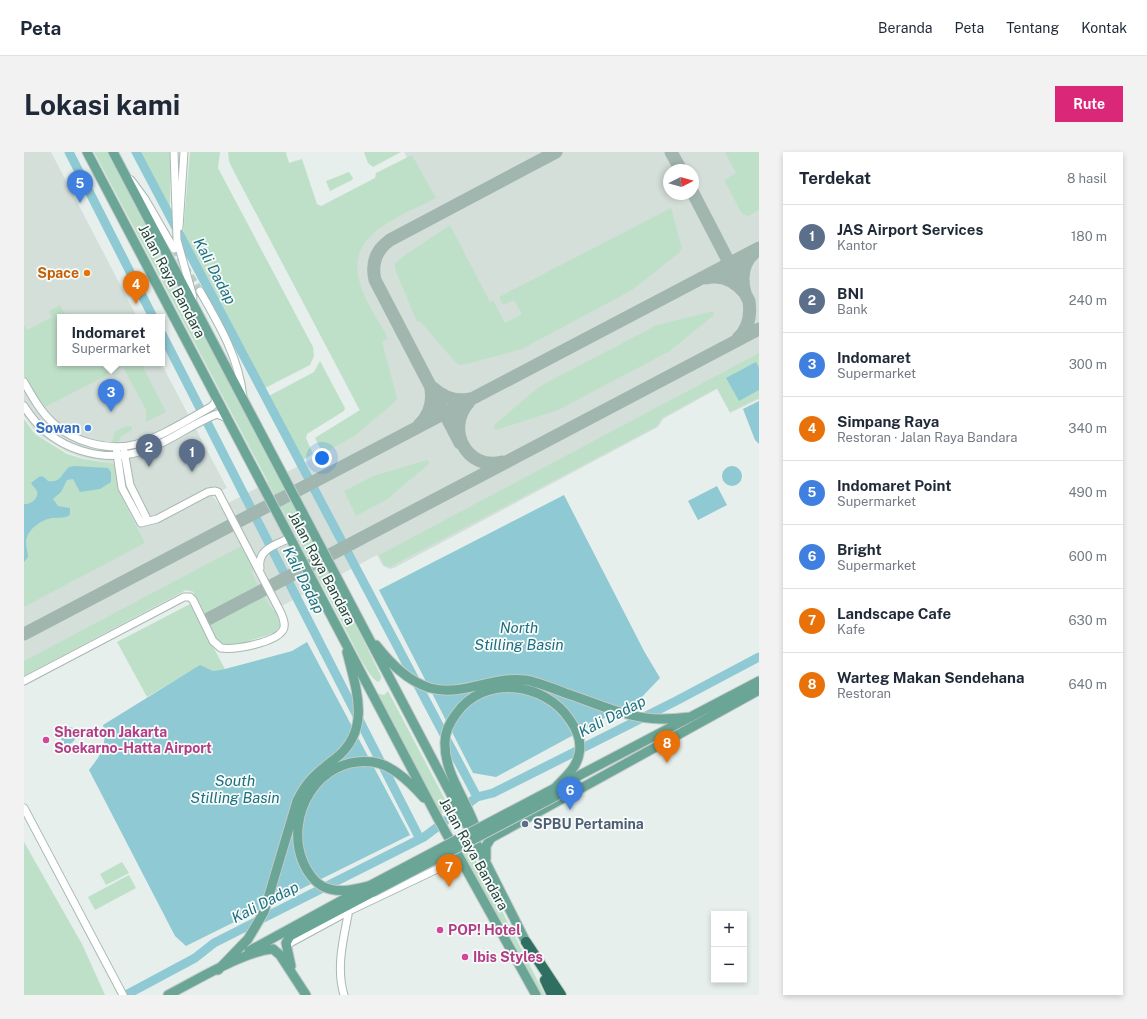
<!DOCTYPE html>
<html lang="id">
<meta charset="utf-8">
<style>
body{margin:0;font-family:"Public Sans",sans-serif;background:#f2f2f3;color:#1f2937}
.controls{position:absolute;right:12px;bottom:12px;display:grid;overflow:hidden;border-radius:0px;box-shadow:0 2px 6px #0003}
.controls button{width:36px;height:36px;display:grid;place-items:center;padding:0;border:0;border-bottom:1px solid #e0e1e3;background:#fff;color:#1f2937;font:20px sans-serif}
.compass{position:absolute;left:639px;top:12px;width:36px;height:36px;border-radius:50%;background:#fff;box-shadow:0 2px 6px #0003;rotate:84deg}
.you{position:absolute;left:298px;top:306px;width:14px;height:14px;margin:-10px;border:3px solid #fff;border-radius:50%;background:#1a73e8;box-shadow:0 0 0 6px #1a73e833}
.badge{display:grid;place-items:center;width:26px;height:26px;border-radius:50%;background:#db2777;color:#fff;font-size:13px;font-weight:700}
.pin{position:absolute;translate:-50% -33px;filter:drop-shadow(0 1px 2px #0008)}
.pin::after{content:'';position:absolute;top:21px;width:14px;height:12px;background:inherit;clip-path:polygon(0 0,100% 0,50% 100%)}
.popup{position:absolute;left:33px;top:162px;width:108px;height:52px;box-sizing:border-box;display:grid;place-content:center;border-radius:0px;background:#fff;filter:drop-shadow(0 1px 3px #0005);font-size:13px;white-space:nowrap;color:#747a83}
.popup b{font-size:15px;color:#1f2937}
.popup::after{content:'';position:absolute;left:50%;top:100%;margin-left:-8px;border:8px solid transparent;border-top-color:#fff}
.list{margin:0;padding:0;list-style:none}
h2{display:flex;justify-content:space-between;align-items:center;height:52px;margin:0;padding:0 16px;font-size:17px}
h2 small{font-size:13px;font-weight:400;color:#747a83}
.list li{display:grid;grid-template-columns:26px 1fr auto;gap:12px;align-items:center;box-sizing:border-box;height:64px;padding:0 16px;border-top:1px solid #e0e1e3}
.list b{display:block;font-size:15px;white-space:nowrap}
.list p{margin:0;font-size:13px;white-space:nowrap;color:#747a83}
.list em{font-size:13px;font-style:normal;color:#747a83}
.map{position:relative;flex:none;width:735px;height:843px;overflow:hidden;border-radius:0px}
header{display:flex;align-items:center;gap:24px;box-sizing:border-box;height:56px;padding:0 20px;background:#fff;border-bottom:1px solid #e0e1e3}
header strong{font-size:19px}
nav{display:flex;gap:22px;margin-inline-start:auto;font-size:14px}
.intro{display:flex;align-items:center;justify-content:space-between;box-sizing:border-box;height:96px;padding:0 24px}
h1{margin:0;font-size:28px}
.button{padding:10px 18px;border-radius:0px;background:#db2777;color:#fff;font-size:14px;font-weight:700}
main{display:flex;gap:24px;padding:0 24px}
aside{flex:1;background:#fff;border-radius:0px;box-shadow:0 2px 6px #0003}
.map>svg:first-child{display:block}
</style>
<header>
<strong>Peta</strong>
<nav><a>Beranda</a><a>Peta</a><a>Tentang</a><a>Kontak</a></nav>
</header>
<div class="intro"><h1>Lokasi kami</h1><a class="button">Rute</a></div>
<main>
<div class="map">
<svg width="735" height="843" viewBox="0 0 735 843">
<rect width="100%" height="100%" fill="#e6efeb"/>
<path fill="#d4dfda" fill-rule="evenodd" d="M0 0H27L113 165H36V211H137L203 336 188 343 197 355 299 301 291 286 336 259 256 106 383 5 380 0H735V247L706 261 693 237 639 267 634 275 370 416 366 417 359 414 353 403 252 457 256 474 251 481 217 491 201 493 190 484 169 440 162 438 0 524V442L116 381 97 342 92 312 60 306 43 300 12 281 0 264ZM645 18H669V42H645Z"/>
<path fill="#bfe0c8" d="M70 0H85L335 479 357 524V527L355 530C346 529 329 492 324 482Z
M114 0H146V61Z
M166 0H196L194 16 289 195 290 204 286 213 241 236 159 82Z
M204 0H263L262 1 265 11 278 7 293 52 297 54 351 26 352 21 388 3 412 46C380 63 322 81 335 128 340 148 354 168 364 186L358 190 373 246 371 250 329 285 299 301 291 286 336 258 208 16 205 9Z
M340 0H377L349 15 344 11Z
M701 0H735V58L724 64 718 62 700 28 712 21Z
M325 20 329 26 328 28 306 39 302 29Z
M647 56 658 96 655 101 608 138 498 197 443 212 435 213 432 211 396 169 393 170 371 117V112L377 106 426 73 466 150 469 148 481 171 498 162 490 148 479 153 475 145Z
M36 153 42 165H36V211H117L142 260 122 270V258L99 215 19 256 0 224V173L3 178 28 165 25 159Z
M689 159 690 163 646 199 534 258 472 278 470 276V273L510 239 520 232 633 173Z
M735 201V246L706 260 693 236 638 266 633 274 366 415 360 413 355 403Z
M296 209 321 256 320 259 283 282 282 286 289 302 274 311 241 246 290 220Z
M0 267 11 282 43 302 60 307 92 312 96 341 121 391 0 455Z
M103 274 108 275V278L97 284 94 293H90L88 289 91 279Z
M403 308 405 310V312L362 348 332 364 320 339 349 324Z
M217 394 231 418 227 420 248 458 251 457 256 474C251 483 239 484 230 487 221 490 209 495 199 492 187 489 175 451 169 439L162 438 0 524V509Z
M166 452 201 517 189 519 176 514 123 545 93 490Z
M364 539 426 657 416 662 352 541 360 543Z
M0 690 58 792 81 843H0Z
M444 693 521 843H517L436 698Z
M98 710 105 721 82 733 76 722Z
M105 723 112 736 71 758 64 745Z"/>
<path fill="#8ec9d4" d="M732 210 735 216V238L715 249 702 226Z
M735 249V292L731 288 719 257Z
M51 314 84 316 87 320V330L76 337 56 340 49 327 43 328 37 340 29 347 34 354 46 356V363C39 367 36 365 28 366 17 368 3 377 2 390 2 395 4 400 4 405L0 410V352C6 353 15 347 13 339 12 336 8 334 7 331L16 324 20 325 24 329C37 331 37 322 45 315Z
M698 324a10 10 0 1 1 20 0a10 10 0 1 1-20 0Z
M693 334 703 353 674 368 664 349Z
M540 343 620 499 636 526 616 547 472 625 449 621 355 438Z
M283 490 386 683 162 794 151 784 65 618C78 601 83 595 79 573L176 513 189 519 201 517 268 499Z
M45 575 50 576C54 583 52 590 44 593L40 592V589L37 588 40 576 44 577Z"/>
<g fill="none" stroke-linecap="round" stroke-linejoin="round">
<path stroke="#8ec9d4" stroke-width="9" d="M45 0 129 165
M112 0 453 645
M138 182 396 687
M102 843 171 806 190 791 400 685 453 645 469 641 652 549 735 505"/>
<path stroke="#a2b6b0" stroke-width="13" d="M647 0 657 18
M669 41 725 149C727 163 725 176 714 186
M682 126C698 122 711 129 721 141 717 126 718 111 731 100
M408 235C419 245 431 250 445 247
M445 250C421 276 442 319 478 310
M395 273C406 263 409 251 407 237
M436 291 351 128C347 111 352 98 366 88L532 0
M184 467 735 177
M0 482 735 96"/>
<path stroke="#bfccc8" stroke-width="7" stroke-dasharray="7 3.5" stroke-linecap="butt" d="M150 97 176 139"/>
<defs>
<path id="minor" d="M150 0 153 88 169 145
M107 28 121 47 150 97
M155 75 160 0
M176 139C195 172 215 206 219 245
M0 230C8 244 16 259 28 270 49 290 85 300 113 292 139 284 163 268 187 255L191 251 192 243
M0 254C27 298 83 316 131 294 152 285 172 270 193 262L203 266
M100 299 106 333 122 365V369
M236 416C233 397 252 393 266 386
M0 529 160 445H166L169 448 189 489 197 496C211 498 251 491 259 478 262 473 259 466 257 461L194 340 191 339 184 340 133 367 117 371 98 336 92 295
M0 656 99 843
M263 796 266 791 327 758 428 710 437 709
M320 843C312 817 319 788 324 763"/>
<path id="major" d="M63 0 412 663 512 843
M89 0 442 671 502 790
M352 493C366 511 383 529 406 536 439 545 467 524 501 528 514 530 528 536 541 541 572 551 604 567 637 567 647 567 658 566 667 565
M537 633 735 529
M534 643 553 633
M454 683C445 650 420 624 421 590 421 580 426 570 432 562 460 522 521 530 546 568 553 578 558 590 555 602 553 616 540 626 531 636
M462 707V694L467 686 735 538
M345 734C331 737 315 742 300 735 291 731 283 720 279 710 260 664 294 603 349 610 369 613 387 631 400 646
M225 799 335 739
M267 814 262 791 266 784 349 740
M194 818 224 787 240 760 273 649C283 628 294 620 312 606 348 577 332 537 323 500
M144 843C171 829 220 799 249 797L256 803 282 843"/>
<path id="highway" d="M502 790 537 843
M521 828 528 843"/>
</defs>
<use href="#minor" stroke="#a8b8b2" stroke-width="9"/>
<use href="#major" stroke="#c2cac8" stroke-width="11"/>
<use href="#highway" stroke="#c2cac8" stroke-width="12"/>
<use href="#minor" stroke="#fff" stroke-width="7"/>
<use href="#major" stroke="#6aa596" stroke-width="9"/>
<use href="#highway" stroke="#2f6f62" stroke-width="10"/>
<defs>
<path id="major-bridge" d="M345 734 531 636
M349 740 534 643"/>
</defs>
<use href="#major-bridge" stroke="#c2cac8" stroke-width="11" stroke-linecap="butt"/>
<use href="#major-bridge" stroke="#6aa596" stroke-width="9"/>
</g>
<circle fill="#e8710a" stroke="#f7fbf9" stroke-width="1.5" cx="63" cy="121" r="4"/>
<circle fill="#3f7fe0" stroke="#f7fbf9" stroke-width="1.5" cx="64" cy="276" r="4"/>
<g fill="#d1479c" stroke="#f7fbf9" stroke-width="1.5">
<circle cx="22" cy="588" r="4"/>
<circle cx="416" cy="778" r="4"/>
<circle cx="441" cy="805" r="4"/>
</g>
<circle fill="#5c6f8a" stroke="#f7fbf9" stroke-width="1.5" cx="501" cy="672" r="4"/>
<g text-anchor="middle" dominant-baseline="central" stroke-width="3.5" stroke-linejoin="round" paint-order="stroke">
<g font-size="14" font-weight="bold" fill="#c56008" stroke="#f7fbf9" text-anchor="end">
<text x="55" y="121">Space</text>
</g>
<g font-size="14" fill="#24423a" stroke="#f7fbf9">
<text transform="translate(148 129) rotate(62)">Jalan Raya Bandara</text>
<text transform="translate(298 416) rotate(62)">Jalan Raya Bandara</text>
<text transform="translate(450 702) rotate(61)">Jalan Raya Bandara</text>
</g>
<g font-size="14" font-weight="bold" fill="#366cbe" stroke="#f7fbf9" text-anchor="end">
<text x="56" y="276">Sowan</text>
</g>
<g font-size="14" font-weight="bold" fill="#b23c85" stroke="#f7fbf9" text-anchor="start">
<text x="30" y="580">Sheraton Jakarta<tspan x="30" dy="16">Soekarno-Hatta Airport</tspan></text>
<text x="424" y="778">POP! Hotel</text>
<text x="449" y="805">Ibis Styles</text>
</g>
<g font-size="14" font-weight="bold" fill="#4e5e75" stroke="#f7fbf9" text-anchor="start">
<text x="509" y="672">SPBU Pertamina</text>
</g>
<g font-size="15" font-style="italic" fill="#1c6f80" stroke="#f7fbf9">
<text transform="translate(191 119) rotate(62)">Kali Dadap</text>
<text transform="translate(280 428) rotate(63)">Kali Dadap</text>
<text x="495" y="475">North<tspan x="495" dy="17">Stilling Basin</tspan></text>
<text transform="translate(588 564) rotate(-27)">Kali Dadap</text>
<text x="211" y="628">South<tspan x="211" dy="17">Stilling Basin</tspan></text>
<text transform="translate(241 750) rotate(-27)">Kali Dadap</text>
</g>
</g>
</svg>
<div class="controls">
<button>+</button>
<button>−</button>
</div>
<svg class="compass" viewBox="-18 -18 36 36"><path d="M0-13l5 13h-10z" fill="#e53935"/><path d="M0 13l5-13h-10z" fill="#747a83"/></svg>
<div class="you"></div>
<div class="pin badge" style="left:168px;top:320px;background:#5c6f8a">1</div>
<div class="pin badge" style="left:125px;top:315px;background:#5c6f8a">2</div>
<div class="pin badge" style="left:87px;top:260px;background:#3f7fe0">3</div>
<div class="popup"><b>Indomaret</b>Supermarket</div>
<div class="pin badge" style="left:112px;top:152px;background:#e8710a">4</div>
<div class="pin badge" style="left:56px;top:51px;background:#3f7fe0">5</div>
<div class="pin badge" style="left:546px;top:658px;background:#3f7fe0">6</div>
<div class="pin badge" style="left:425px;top:735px;background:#e8710a">7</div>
<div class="pin badge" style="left:643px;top:611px;background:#e8710a">8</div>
</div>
<aside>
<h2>Terdekat<small>8 hasil</small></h2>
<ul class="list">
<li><span class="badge" style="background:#5c6f8a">1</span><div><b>JAS Airport Services</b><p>Kantor</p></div><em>180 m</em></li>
<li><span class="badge" style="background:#5c6f8a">2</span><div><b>BNI</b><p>Bank</p></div><em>240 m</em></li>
<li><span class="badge" style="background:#3f7fe0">3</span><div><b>Indomaret</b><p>Supermarket</p></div><em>300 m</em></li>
<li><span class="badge" style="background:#e8710a">4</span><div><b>Simpang Raya</b><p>Restoran · Jalan Raya Bandara</p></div><em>340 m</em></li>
<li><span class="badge" style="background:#3f7fe0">5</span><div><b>Indomaret Point</b><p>Supermarket</p></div><em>490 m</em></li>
<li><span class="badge" style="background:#3f7fe0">6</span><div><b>Bright</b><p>Supermarket</p></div><em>600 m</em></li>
<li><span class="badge" style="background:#e8710a">7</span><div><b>Landscape Cafe</b><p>Kafe</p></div><em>630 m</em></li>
<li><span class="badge" style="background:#e8710a">8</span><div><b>Warteg Makan Sendehana</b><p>Restoran</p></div><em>640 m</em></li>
</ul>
</aside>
</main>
